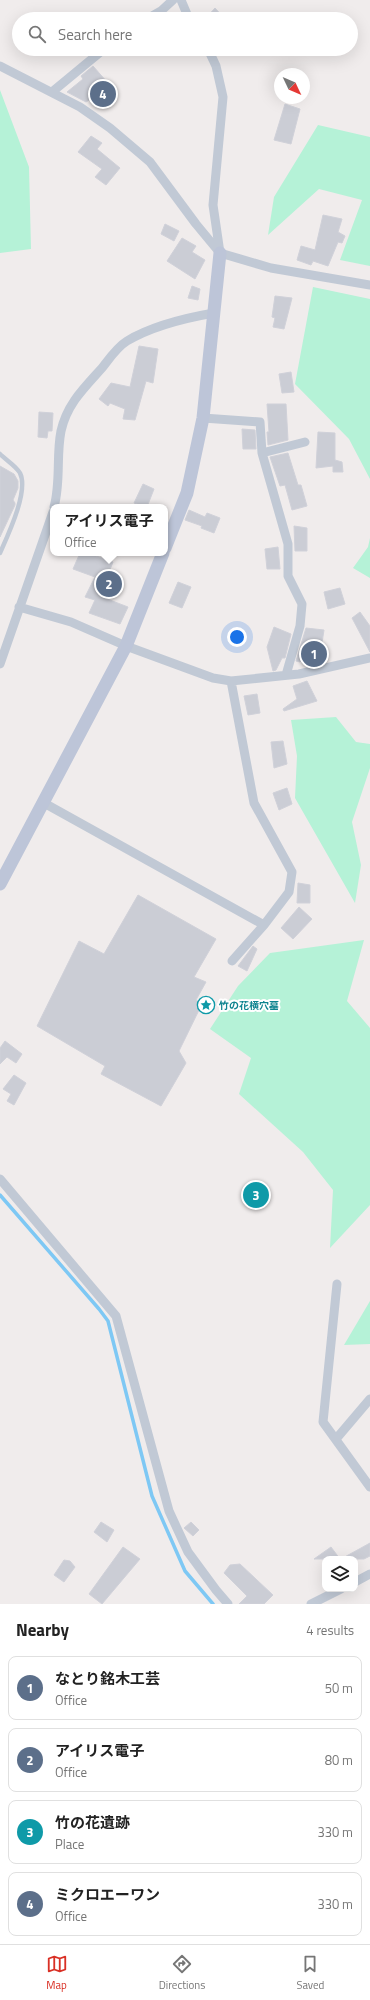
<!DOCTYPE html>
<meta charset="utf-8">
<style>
body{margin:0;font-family:"Titillium Web","Noto Sans JP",sans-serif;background:#f2f2f2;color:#222}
.controls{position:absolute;right:12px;bottom:12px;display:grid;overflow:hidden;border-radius:8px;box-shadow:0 4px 16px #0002}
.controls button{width:36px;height:36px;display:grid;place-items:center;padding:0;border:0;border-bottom:1px solid #e0e0e0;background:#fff;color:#222;font:20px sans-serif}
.compass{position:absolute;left:274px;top:68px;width:36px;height:36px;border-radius:50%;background:#fff;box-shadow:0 4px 16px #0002;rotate:134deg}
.you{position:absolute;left:237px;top:637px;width:14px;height:14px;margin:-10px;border:3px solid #fff;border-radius:50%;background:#1a73e8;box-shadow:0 0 0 6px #1a73e833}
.badge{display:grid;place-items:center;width:26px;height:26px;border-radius:50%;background:#d93025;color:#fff;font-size:13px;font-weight:700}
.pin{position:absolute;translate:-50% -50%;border:2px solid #fff;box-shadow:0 1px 4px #0006}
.popup{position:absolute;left:50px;top:504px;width:118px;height:52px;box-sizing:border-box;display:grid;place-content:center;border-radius:8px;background:#fff;filter:drop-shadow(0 1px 3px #0005);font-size:13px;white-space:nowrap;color:#767676}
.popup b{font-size:15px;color:#222}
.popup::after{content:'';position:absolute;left:50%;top:100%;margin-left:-8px;border:8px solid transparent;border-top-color:#fff}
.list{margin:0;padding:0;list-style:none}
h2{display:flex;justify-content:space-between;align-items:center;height:52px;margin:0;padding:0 16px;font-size:17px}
h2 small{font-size:13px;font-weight:400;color:#767676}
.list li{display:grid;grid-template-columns:26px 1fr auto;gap:12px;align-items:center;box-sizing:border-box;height:64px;margin:0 8px 8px;padding:0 8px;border:1px solid #e0e0e0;border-radius:8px}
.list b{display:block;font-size:15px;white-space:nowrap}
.list p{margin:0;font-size:13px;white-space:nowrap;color:#767676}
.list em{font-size:13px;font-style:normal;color:#767676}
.icon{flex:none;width:22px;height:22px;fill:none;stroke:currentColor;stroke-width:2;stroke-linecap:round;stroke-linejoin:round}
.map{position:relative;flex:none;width:370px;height:1604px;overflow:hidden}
.search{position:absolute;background:#fff;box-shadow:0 4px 16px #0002;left:12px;right:12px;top:12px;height:44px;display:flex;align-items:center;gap:10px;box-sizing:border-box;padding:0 14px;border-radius:22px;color:#767676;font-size:15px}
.sheet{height:340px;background:#fff}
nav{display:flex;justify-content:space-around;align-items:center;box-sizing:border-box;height:56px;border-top:1px solid #e0e0e0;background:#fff;font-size:11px;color:#767676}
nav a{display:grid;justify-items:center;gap:2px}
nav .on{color:#d93025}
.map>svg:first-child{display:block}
</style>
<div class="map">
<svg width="370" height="1604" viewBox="0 0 370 1604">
<rect width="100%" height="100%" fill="#f0ecec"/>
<path fill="#b5f2d7" d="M0 90 29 167 31 249 0 253Z
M318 125 370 137V266L340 260 362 200 319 189 268 235 274 197Z
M313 287 370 299V479L349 439 295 384Z
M370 538V578L353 568 368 547Z
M336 717 356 742 370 744V768L352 822 361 865 355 903 295 798 297 756 291 720Z
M364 940 347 1001 370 1028V1205L330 1248 333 1190 303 1152 239 1094 251 1058 210 1029 238 986 270 953Z
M370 1301V1344L344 1345Z"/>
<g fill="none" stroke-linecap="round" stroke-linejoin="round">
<path stroke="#7ec8f4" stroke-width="3.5" d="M0 1195 99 1309 108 1321 152 1496 185 1571 213 1604"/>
</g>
<path fill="#cbcdd5" stroke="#d0d1d9" d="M215 8 225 19H205Z
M93 66 107 82 102 86 105 90 86 102 67 92 83 79 81 76Z
M285 104 300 109 291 144 274 140Z
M91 136 102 143 97 149 120 168 106 185 95 177 102 169 78 152Z
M323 215 342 219 338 232 345 236 342 243 338 242 328 266 313 261 311 265 297 260 301 246 315 250Z
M165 224 179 231 174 241 161 234Z
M182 238 196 246 192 252 205 260 195 279 167 261Z
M192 286 200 289 198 300 188 298Z
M275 296 292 298 284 329 273 327 275 318 272 317Z
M139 346 158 349 153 383 146 381 135 420 123 419 125 409 110 403 108 406 99 399 111 383 130 387Z
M291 372 294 392 282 393 279 374Z
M267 404H286L288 440 268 445 267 432H269Z
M39 412 53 413 52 431H48L47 438 38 437Z
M242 429 255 430 256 449H243Z
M318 432 335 433V460L342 462 343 472H333V466L316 468Z
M288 453 298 485H301L307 506 292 510 285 485 280 486 270 457Z
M0 466 14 474 18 481V488L13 500 15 503V505L0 537Z
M143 484 154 489 147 507 134 503Z
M189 510 205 517 207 513 220 518 214 533 201 528 202 526 185 520Z
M294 526 307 528V551H295Z
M278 547 280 569H267L265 549Z
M80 553H88L113 562 104 585 102 597 128 607 120 624 89 613 95 600 85 597 95 577 73 569Z
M178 582 191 587 182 608 169 603Z
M340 588 345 604 328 609 324 592Z
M360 612 370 626V652L352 618Z
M274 627 291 634 285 658H282L276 670 273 671 267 647Z
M306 628 324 630 319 662 302 657 300 662 296 661Z
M307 681 317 701 284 711 283 709 297 699 293 686Z
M257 694 260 713 248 715 244 696Z
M283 741 287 764 274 768 271 742Z
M287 788 292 804 279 810 273 793Z
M298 883 310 885V903H297Z
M138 895 216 939 194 977 206 982 196 1000 202 1004 179 1051 186 1063 161 1106 101 1074 105 1066 37 1026 79 941 104 954Z
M299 907 312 919 293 939 281 928Z
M253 946 257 949 247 971 238 966Z
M5 1041 22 1054 16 1063 7 1057 0 1064V1048Z
M14 1075 26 1083 14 1105 7 1101 11 1094 3 1089Z
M101 1522 114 1530 107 1542 94 1532Z
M191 1522 199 1530 193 1536 184 1528Z
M370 1543V1556L364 1559H341Z
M123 1547 140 1559 102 1604 89 1594Z
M331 1547 340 1559H314Z
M64 1560 70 1561 75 1567 64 1582 54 1575Z
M240 1564 273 1595 264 1604H239L247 1596 224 1573 230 1565Z"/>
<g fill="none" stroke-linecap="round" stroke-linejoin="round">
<path stroke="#c1c9d5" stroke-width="4.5" d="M0 454C6 460 16 466 20 473 29 491 8 535 0 553"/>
<path stroke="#c1c9d5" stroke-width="9" d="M181 0 189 19
M147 19 161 11 173 0
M208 49 216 66 223 97 213 205 220 253
M0 66 80 107 110 128 150 162 196 224 220 253 271 268 370 285
M52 92 104 49
M203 418 260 422 262 453 288 544V576L302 604 300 626 286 675
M262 453 305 442
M54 507C61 482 56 456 61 431 67 404 84 388 102 368 109 359 117 347 127 341 152 326 185 318 214 313
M19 607 71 622 126 646 213 678 231 681 299 674 370 658
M0 664 53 512
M231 681 254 803 292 872 289 892 264 925 232 961
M44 803 264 925
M0 1179 116 1316 169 1511 188 1552 216 1590 228 1604
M337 1284 323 1422 370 1487
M336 1439 370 1399
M355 1582 370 1574
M311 1604 341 1589"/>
<path stroke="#bdc5d8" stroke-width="13" d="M165 548 187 493 203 418 220 253
M0 884 126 646 163 553"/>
</g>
<defs>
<symbol id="sight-ring" viewBox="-11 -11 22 22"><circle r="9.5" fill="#fff" stroke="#0f9aa8" stroke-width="1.5"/><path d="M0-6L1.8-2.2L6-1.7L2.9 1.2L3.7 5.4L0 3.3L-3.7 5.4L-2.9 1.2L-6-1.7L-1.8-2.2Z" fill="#0f9aa8"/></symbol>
</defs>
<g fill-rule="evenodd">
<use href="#sight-ring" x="196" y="995" width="20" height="20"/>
</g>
<g text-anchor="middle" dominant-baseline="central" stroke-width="4" stroke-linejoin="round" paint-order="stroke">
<g font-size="10" font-weight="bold" fill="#0d838f" stroke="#fff" text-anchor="start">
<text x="219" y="1005">竹の花横穴墓</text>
</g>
</g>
</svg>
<div class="controls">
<button><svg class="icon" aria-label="layers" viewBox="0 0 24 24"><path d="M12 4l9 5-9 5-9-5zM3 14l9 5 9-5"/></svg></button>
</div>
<svg class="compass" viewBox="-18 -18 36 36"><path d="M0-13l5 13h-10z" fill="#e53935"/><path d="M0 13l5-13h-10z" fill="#767676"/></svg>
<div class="you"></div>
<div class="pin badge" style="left:314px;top:654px;background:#5c6f8a">1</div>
<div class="pin badge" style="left:109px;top:584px;background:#5c6f8a">2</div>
<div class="popup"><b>アイリス電子</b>Office</div>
<div class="pin badge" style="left:256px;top:1195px;background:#0f9aa8">3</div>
<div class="pin badge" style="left:103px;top:94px;background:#5c6f8a">4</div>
<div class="search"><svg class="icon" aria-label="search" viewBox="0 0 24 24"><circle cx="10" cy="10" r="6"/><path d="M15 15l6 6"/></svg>Search here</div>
</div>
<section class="sheet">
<h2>Nearby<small>4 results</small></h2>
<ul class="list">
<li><span class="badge" style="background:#5c6f8a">1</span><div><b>なとり銘木工芸</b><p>Office</p></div><em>50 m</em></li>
<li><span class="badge" style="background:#5c6f8a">2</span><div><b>アイリス電子</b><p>Office</p></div><em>80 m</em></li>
<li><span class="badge" style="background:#0f9aa8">3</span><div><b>竹の花遺跡</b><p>Place</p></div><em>330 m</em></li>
<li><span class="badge" style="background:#5c6f8a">4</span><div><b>ミクロエーワン</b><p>Office</p></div><em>330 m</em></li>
</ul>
</section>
<nav>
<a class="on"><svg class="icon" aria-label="map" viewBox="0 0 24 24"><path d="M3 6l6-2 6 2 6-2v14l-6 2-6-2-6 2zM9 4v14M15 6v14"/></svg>Map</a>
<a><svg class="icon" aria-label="directions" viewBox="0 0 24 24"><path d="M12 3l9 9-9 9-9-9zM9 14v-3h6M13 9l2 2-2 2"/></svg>Directions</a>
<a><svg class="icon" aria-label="saved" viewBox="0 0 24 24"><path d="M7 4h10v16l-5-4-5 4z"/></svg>Saved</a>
</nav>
